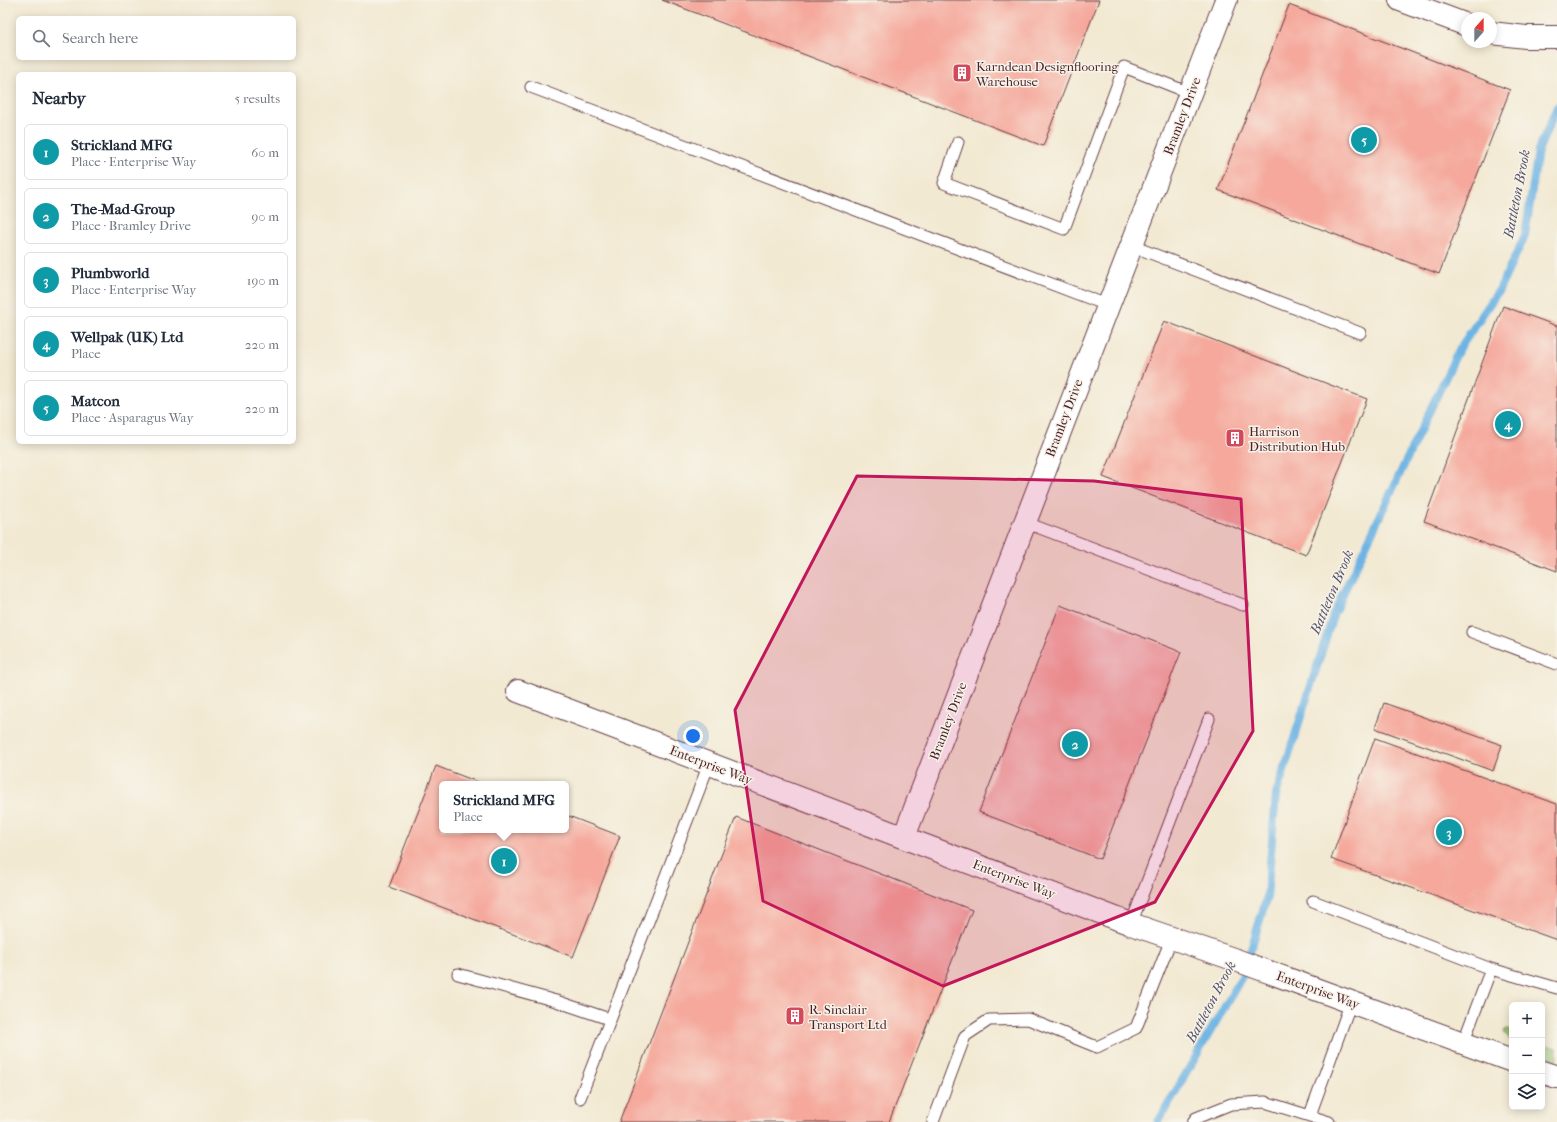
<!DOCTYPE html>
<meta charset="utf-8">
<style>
body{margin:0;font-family:"IM FELL French Canon",serif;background:#f6f6f7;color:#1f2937}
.controls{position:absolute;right:12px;bottom:12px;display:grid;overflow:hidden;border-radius:6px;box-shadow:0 2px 10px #0003}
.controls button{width:36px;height:36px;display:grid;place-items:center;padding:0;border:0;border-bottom:1px solid #e0e1e3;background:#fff;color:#1f2937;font:20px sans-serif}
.compass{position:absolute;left:1461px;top:12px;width:36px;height:36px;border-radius:50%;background:#fff;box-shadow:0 2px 10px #0003;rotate:21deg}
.you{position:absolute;left:693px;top:736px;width:14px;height:14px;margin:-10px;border:3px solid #fff;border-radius:50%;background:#1a73e8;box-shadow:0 0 0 6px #1a73e833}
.badge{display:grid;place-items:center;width:26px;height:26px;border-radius:50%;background:#d1495b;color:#fff;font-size:13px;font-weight:700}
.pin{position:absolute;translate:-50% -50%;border:2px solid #fff;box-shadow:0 1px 4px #0006}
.popup{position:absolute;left:439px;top:781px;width:130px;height:52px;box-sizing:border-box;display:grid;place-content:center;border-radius:6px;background:#fff;filter:drop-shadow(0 1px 3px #0005);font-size:13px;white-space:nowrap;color:#747a83}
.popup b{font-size:15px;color:#1f2937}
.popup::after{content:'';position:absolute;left:50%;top:100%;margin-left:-8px;border:8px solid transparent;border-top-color:#fff}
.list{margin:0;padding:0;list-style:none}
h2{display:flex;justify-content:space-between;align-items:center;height:52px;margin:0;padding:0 16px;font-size:17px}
h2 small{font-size:13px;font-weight:400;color:#747a83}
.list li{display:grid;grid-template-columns:26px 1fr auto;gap:12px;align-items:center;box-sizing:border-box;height:56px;margin:0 8px 8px;padding:0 8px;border:1px solid #e0e1e3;border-radius:6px}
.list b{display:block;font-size:15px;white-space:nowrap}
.list p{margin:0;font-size:13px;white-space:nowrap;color:#747a83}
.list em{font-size:13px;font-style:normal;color:#747a83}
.icon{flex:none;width:22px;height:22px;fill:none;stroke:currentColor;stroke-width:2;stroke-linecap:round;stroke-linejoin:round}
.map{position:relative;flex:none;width:1557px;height:1122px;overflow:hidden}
.search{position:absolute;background:#fff;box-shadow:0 2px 10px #0003;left:16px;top:16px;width:280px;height:44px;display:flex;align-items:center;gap:10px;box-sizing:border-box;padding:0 14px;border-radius:6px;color:#747a83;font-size:15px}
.panel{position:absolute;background:#fff;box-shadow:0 2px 10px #0003;left:16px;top:72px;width:280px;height:372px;border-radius:6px}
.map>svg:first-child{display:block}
</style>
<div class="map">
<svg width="1557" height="1122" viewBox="0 0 1557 1122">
<rect width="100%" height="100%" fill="#f7f3e8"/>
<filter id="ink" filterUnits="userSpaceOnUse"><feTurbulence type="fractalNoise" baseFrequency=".025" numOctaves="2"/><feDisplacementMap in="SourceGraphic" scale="8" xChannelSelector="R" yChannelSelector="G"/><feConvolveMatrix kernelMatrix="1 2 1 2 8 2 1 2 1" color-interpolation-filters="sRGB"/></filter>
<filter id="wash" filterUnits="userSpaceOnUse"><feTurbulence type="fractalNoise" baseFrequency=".012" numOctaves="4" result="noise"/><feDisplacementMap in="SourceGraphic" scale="16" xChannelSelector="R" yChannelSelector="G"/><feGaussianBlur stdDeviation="0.9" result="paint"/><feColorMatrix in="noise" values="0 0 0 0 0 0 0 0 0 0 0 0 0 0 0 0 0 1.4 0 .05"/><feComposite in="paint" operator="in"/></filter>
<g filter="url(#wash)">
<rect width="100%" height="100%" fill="#f2e9d2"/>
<path fill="#97c370" stroke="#70714e" d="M1506 1029 1512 1031V1042L1504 1032Z
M1542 1044 1557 1048V1060L1542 1054Z"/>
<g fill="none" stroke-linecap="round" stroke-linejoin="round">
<path stroke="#6db4e4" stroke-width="8" d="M1158 1122 1243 975 1267 897 1276 795 1334 613 1458 351 1499 290 1525 236 1538 151 1557 107"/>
</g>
<g id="blocks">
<path fill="#f5a89b" d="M662 0H1099L1043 146Z
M1289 5 1510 90 1439 274 1218 190Z
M1503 306 1557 326V571L1424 521Z
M1164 321 1367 399 1306 555 1103 477Z
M1060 605 1181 652 1100 859 979 812Z
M1384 703 1502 745 1493 771 1375 728Z
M1375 738 1557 804V940L1331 859Z
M436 766 483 784H442V830H566V815L620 836 573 957 389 887Z
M736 817 972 910 889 1122H619Z"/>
</g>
</g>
<g filter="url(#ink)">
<use href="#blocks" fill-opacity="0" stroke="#633d44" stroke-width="1"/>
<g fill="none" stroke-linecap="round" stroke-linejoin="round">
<defs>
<path id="service" d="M531 87 1107 305
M958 142 944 183 1064 229 1124 67 1190 93
M1132 246 1360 333
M1024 522 1243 605
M1472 632 1557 664
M1313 901 1491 969
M1131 924 1209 719
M458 974 556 1001 609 1019
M1463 1043 1491 969 1557 988
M580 1098 709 764
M1310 1115 1351 1002
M933 1122 965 1036 989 1020 1028 1019 1097 1047 1136 1028 1172 937
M1193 1122 1196 1118 1231 1104 1265 1102 1329 1122"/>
<path id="minor" d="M1400 0 1467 25
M1491 33 1526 37H1557
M518 691 1131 924 1236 960 1512 1061
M904 837 1226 0
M1542 1072 1557 1077"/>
</defs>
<use href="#service" stroke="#633d44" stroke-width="13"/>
<use href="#minor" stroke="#633d44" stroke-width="24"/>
<use href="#service" stroke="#fff" stroke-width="11"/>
<use href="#minor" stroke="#fff" stroke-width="22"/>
</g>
</g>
<path fill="#c2185b" fill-opacity="0.2" stroke="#c2185b" stroke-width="3" stroke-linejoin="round" d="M857 476 1094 481 1241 499 1253 731 1155 902 943 986 763 901 735 710Z"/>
<defs>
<symbol id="building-square" viewBox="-11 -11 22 22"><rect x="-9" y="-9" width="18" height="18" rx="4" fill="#d1495b" stroke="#f7f3e8"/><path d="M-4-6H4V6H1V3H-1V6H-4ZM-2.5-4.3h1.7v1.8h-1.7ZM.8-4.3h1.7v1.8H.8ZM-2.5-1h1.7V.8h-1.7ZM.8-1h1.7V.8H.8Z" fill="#fff"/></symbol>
</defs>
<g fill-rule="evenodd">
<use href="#building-square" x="951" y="62" width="22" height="22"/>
<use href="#building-square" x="1224" y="427" width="22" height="22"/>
<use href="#building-square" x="784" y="1005" width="22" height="22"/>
</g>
<g text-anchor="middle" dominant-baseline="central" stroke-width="3" stroke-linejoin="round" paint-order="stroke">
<g font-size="13" fill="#4a1f2b" stroke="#f7f3e8" text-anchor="start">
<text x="976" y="66">Karndean Designflooring<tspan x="976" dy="15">Warehouse</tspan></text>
<text x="1249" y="431">Harrison<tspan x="1249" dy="15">Distribution Hub</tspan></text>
<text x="809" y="1009">R. Sinclair<tspan x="809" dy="15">Transport Ltd</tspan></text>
</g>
<g font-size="13" fill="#4a1f2b" stroke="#f7f3e8">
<text transform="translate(1182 116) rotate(-69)">Bramley Drive</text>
<text transform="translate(1064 418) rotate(-69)">Bramley Drive</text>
<text transform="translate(948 721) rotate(-69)">Bramley Drive</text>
<text transform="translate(711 765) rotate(21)">Enterprise Way</text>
<text transform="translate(1014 879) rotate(21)">Enterprise Way</text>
<text transform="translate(1318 990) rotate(20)">Enterprise Way</text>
</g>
<g font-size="14" font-style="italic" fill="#56536c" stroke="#f7f3e8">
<text transform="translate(1517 194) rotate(-79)">Battleton Brook</text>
<text transform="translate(1332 592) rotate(-67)">Battleton Brook</text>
<text transform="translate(1211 1002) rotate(-62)">Battleton Brook</text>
</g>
</g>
</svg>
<div class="controls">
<button>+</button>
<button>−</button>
<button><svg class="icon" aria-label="layers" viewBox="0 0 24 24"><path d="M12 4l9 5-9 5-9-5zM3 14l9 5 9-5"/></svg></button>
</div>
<svg class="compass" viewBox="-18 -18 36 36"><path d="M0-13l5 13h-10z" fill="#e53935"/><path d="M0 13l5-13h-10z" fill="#747a83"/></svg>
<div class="you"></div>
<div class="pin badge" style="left:504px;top:861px;background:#0f9aa8">1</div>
<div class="popup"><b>Strickland MFG</b>Place</div>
<div class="pin badge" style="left:1075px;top:744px;background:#0f9aa8">2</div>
<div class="pin badge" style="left:1449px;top:832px;background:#0f9aa8">3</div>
<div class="pin badge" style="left:1508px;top:424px;background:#0f9aa8">4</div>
<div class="pin badge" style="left:1364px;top:140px;background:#0f9aa8">5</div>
<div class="search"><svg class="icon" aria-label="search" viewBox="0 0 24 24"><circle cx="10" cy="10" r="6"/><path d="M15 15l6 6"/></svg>Search here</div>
<section class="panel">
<h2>Nearby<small>5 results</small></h2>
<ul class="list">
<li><span class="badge" style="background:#0f9aa8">1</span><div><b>Strickland MFG</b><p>Place · Enterprise Way</p></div><em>60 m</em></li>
<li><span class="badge" style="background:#0f9aa8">2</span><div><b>The-Mad-Group</b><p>Place · Bramley Drive</p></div><em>90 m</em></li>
<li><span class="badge" style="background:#0f9aa8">3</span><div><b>Plumbworld</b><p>Place · Enterprise Way</p></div><em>190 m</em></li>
<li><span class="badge" style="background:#0f9aa8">4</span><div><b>Wellpak (UK) Ltd</b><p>Place</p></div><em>220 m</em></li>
<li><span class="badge" style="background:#0f9aa8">5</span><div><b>Matcon</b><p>Place · Asparagus Way</p></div><em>220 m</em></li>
</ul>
</section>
</div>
